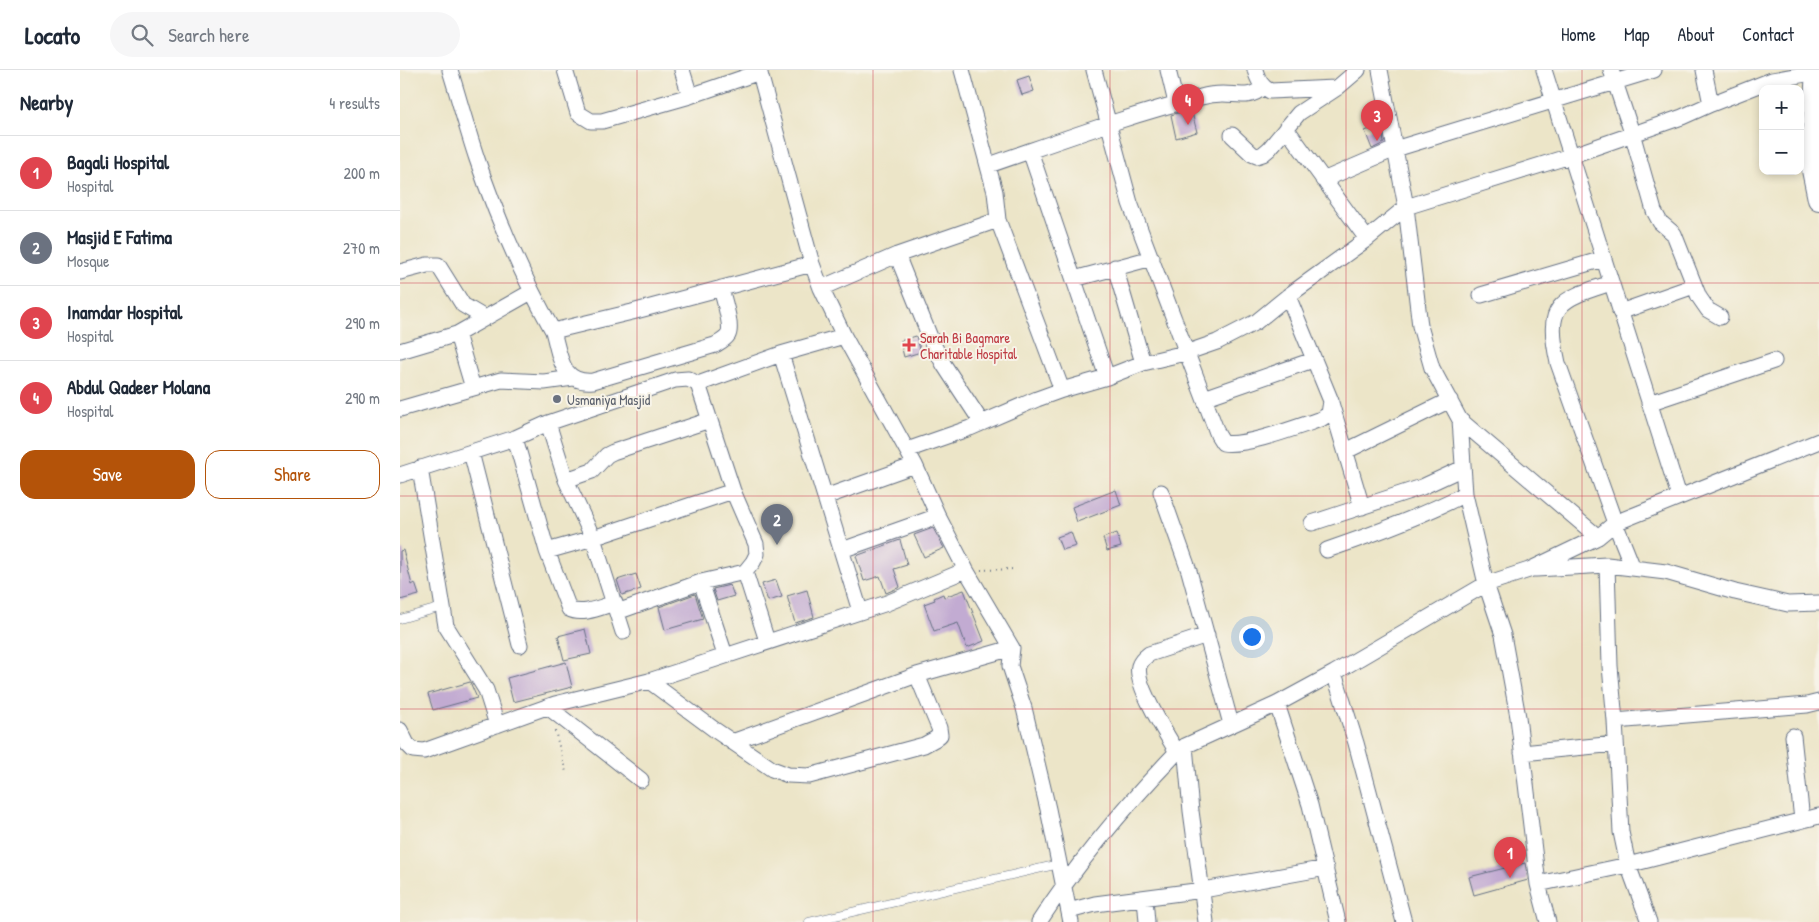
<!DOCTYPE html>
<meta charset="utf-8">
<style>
body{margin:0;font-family:"Patrick Hand",sans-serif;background:#f6f6f7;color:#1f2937}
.controls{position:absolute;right:15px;top:15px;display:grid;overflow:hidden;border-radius:10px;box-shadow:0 2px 8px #0003}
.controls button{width:45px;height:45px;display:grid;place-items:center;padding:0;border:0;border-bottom:1px solid #e0e1e3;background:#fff;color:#1f2937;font:25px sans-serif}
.you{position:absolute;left:851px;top:566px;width:18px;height:18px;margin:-12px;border:4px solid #fff;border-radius:50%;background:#1a73e8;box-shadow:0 0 0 8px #1a73e833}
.badge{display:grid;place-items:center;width:32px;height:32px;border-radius:50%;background:#b45309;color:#fff;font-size:16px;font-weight:700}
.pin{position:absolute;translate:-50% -41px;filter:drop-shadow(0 1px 2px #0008)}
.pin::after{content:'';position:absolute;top:26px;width:18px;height:15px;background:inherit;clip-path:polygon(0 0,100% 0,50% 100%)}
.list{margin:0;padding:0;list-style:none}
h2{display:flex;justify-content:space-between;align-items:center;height:65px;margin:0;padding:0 20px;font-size:21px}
h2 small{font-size:16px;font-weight:400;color:#747a83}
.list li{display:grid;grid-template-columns:32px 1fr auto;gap:15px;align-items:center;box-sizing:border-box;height:75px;padding:0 20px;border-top:1px solid #e0e1e3}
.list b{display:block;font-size:19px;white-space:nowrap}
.list p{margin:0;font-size:16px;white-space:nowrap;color:#747a83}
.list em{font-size:16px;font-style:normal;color:#747a83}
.actions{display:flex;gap:10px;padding:15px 20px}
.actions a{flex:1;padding:11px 0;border:1px solid #b45309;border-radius:15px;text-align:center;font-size:18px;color:#b45309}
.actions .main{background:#b45309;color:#fff}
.icon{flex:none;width:28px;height:28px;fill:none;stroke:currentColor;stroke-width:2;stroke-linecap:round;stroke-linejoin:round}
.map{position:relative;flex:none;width:1419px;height:852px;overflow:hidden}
header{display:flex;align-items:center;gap:30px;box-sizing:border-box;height:70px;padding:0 25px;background:#fff;border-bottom:1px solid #e0e1e3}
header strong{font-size:24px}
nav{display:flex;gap:28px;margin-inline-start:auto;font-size:18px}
.search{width:350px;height:45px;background:#f6f6f7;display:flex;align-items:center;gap:12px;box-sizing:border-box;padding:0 18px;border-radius:28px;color:#747a83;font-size:19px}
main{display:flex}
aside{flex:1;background:#fff}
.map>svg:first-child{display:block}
</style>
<header>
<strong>Locato</strong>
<div class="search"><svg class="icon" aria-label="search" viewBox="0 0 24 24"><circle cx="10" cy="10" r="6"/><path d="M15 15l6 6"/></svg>Search here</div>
<nav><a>Home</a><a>Map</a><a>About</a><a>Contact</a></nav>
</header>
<main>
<aside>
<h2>Nearby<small>4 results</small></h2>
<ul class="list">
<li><span class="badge" style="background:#e0444e">1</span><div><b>Bagali Hospital</b><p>Hospital</p></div><em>200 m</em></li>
<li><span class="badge" style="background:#6b7280">2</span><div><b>Masjid E Fatima</b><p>Mosque</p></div><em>270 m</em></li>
<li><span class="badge" style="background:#e0444e">3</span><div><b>Inamdar Hospital</b><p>Hospital</p></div><em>290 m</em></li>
<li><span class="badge" style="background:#e0444e">4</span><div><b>Abdul Qadeer Molana</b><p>Hospital</p></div><em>290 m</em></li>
</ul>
<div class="actions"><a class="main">Save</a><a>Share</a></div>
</aside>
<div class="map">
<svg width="1419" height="852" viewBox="0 0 1419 852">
<rect width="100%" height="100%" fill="#f7f3e8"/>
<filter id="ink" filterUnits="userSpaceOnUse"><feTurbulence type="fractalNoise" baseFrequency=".02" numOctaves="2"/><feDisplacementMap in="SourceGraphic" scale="10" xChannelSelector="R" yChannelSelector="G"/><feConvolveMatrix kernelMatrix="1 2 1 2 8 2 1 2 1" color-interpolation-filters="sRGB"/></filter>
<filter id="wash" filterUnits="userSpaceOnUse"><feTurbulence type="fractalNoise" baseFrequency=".0096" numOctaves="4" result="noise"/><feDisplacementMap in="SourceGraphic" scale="20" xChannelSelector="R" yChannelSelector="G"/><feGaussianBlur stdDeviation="1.12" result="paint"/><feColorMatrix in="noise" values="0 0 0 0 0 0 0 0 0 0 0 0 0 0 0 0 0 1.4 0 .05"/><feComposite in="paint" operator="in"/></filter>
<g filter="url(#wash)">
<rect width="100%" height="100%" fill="#ece5c8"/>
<g id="blocks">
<path fill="#c2abd2" d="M629 6 634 21 622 25 617 10Z
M791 39 797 62 776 68 771 45Z
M981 55 984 73 972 79 965 61Z
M516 266 521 282 504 287 500 271Z
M716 420 721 435 677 452 672 437Z
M533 458 544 478 524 487 514 465Z
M671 462 676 476 662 480 657 467Z
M717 463 721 477 707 481 703 468Z
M500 470 507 495 494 499 500 517 486 523 480 506 464 511 456 486Z
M3 480 12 515 15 513 19 525 0 530V481Z
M236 504 241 519 222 525 217 510Z
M376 510 382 527 368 531 362 514Z
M330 515 334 526 317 531 313 519Z
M407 520 414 547 395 553 387 526Z
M564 520 584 571 567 578 558 553 534 561 524 534 535 530 534 528 543 524 544 527Z
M295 524 303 549 265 560 259 537Z
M185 559 191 584 164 590 158 566Z
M166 592 172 617 113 632 107 608Z
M70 612 77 628 33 640 28 624Z
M1125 793 1128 810 1074 825 1069 807Z"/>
</g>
</g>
<g filter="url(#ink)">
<use href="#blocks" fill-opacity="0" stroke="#646f83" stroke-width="1"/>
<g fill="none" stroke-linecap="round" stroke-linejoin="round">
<defs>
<path id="service" d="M0 549 42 537
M409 852 659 794"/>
<path id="minor" d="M50 0C59 29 67 59 77 89 97 148 122 206 153 261L232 242 412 194
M165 0 178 43 191 51H202L290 26 360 2
M282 0 290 26
M359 0 412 194 421 218 444 266 515 395 538 446 566 500 612 578 610 596 624 638 648 739 671 852
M562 0 595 122 598 150
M694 0 730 133 818 365 823 373C845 377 897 357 921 349L929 344 931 331 888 226
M768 0 776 33
M855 0C858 10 861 16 870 21L935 18
M980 0 1006 137 1020 256 1032 298 1060 350 1065 424 1086 514 1103 565 1118 647 1138 814 1148 852
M1144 0 1279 426
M1211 0 1232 63 1254 141 1260 152 1274 164 1299 227 1308 240 1320 247
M1304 0 1311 34
M886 58 967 169
M832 65 852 84 857 86 863 84 869 79 899 43 937 18 958 0
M630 81 707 307
M589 95C659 71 729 45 801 27 808 25 816 24 823 24 838 24 851 29 863 17
M923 110 995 79 1254 0
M497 185 532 272 544 295 582 353
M715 197 743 293
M0 202 27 195H38L63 235 85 248
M674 209 752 188
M1211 213C1158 230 1145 234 1158 293L1215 453 1233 498
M421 218 497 185 598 150 662 320
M1081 225 1203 189
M1220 242 1294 216
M153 261C160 286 161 314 193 311L315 275C320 272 325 270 328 265 333 256 323 228 321 218
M57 264 73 318
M0 281 57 264 131 222
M381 284 460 541
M804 328 913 290
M931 333 962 437
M1249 333 1374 291
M0 339 101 310 144 312 173 308
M1060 350 1198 467
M148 353 166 410 193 468 223 562
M115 368 147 481 169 539C182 546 201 537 215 533
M507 380 570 358 637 329 662 320 707 307 743 293 785 283 817 272 856 252 888 226 967 169 1006 137 1170 86 1282 47 1311 34 1372 10 1417 2
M946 381 1050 330
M71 382 120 575
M20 398 46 556 86 620 97 655
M0 405 115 368 148 353 275 310 288 309 298 314
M166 410 192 401 207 385 213 382 310 350
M761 422 789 501 831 654
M425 427 515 395
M912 453 1022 417 1063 398
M442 480 538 446
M927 480C974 464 1020 447 1065 424
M147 481 193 468 333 421 298 314 381 284 444 266
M1207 495 1210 596 1215 651 1221 762 1228 795 1249 852
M1136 499 1207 495 1266 502 1335 522 1388 534 1419 533
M345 502 367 571
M301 512 325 585
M217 542 301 512 345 502 353 492 357 484 356 474 333 421
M934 603 956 673 1004 852
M249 611 315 660 372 699 388 705 409 706 524 675 535 669 540 665 539 658 517 605
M877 634 910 735 938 852
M148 637 241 710
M1215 651 1407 635 1419 632
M0 660 7 674 13 680 24 681 155 634 249 611 487 533 566 500
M1393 666 1402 750
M332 672 517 605 612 578
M785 676 791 741 806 852
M777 682C767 665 734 614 739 596 741 590 745 587 749 584L807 565
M1122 683 1216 674
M1138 814 1228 795 1419 746
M745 828 747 852
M669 841 695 834 803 820 926 798
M639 852C679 790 726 735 777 682L785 676 877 634 934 603 1086 514 1129 500 1198 467 1215 453 1419 371"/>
<path id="primary" d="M1417 0 1412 83 1413 100 1419 129"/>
</defs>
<use href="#service" stroke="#646f83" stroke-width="9"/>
<use href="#minor" stroke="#646f83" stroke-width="17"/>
<use href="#primary" stroke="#646f83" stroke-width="24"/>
<path stroke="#646f83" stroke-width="2" stroke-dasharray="1 4" stroke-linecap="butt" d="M581 500 616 499
M155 661 166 702"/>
<use href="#service" stroke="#fff" stroke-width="8"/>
<use href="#minor" stroke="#fff" stroke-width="15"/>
<use href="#primary" stroke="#fff" stroke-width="22"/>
</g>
</g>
<path fill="none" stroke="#d1495b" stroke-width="1" stroke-opacity="0.55" d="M237 0V852M473 0V852M710 0V852M946 0V852M1182 0V852M0 213H1419M0 426H1419M0 639H1419"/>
<path fill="#e0444e" stroke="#f7f3e8" stroke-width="2" d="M506.5 267.5h5v5h5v5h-5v5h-5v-5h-5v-5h5z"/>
<circle fill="#6b7280" stroke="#f7f3e8" stroke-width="2" cx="157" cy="329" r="5"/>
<g text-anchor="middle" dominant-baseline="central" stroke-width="4" stroke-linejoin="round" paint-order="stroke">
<g font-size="14" fill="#be3a42" stroke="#f7f3e8" text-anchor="start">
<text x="520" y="267">Sarah Bi Bagmare<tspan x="520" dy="16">Charitable Hospital</tspan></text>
</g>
<g font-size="14" fill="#5b616d" stroke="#f7f3e8" text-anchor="start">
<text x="167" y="329">Usmaniya Masjid</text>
</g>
</g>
</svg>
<div class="controls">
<button>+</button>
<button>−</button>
</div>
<div class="you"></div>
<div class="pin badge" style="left:1110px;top:808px;background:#e0444e">1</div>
<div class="pin badge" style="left:377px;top:475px;background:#6b7280">2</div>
<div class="pin badge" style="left:977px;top:71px;background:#e0444e">3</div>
<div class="pin badge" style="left:788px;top:55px;background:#e0444e">4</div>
</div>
</main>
